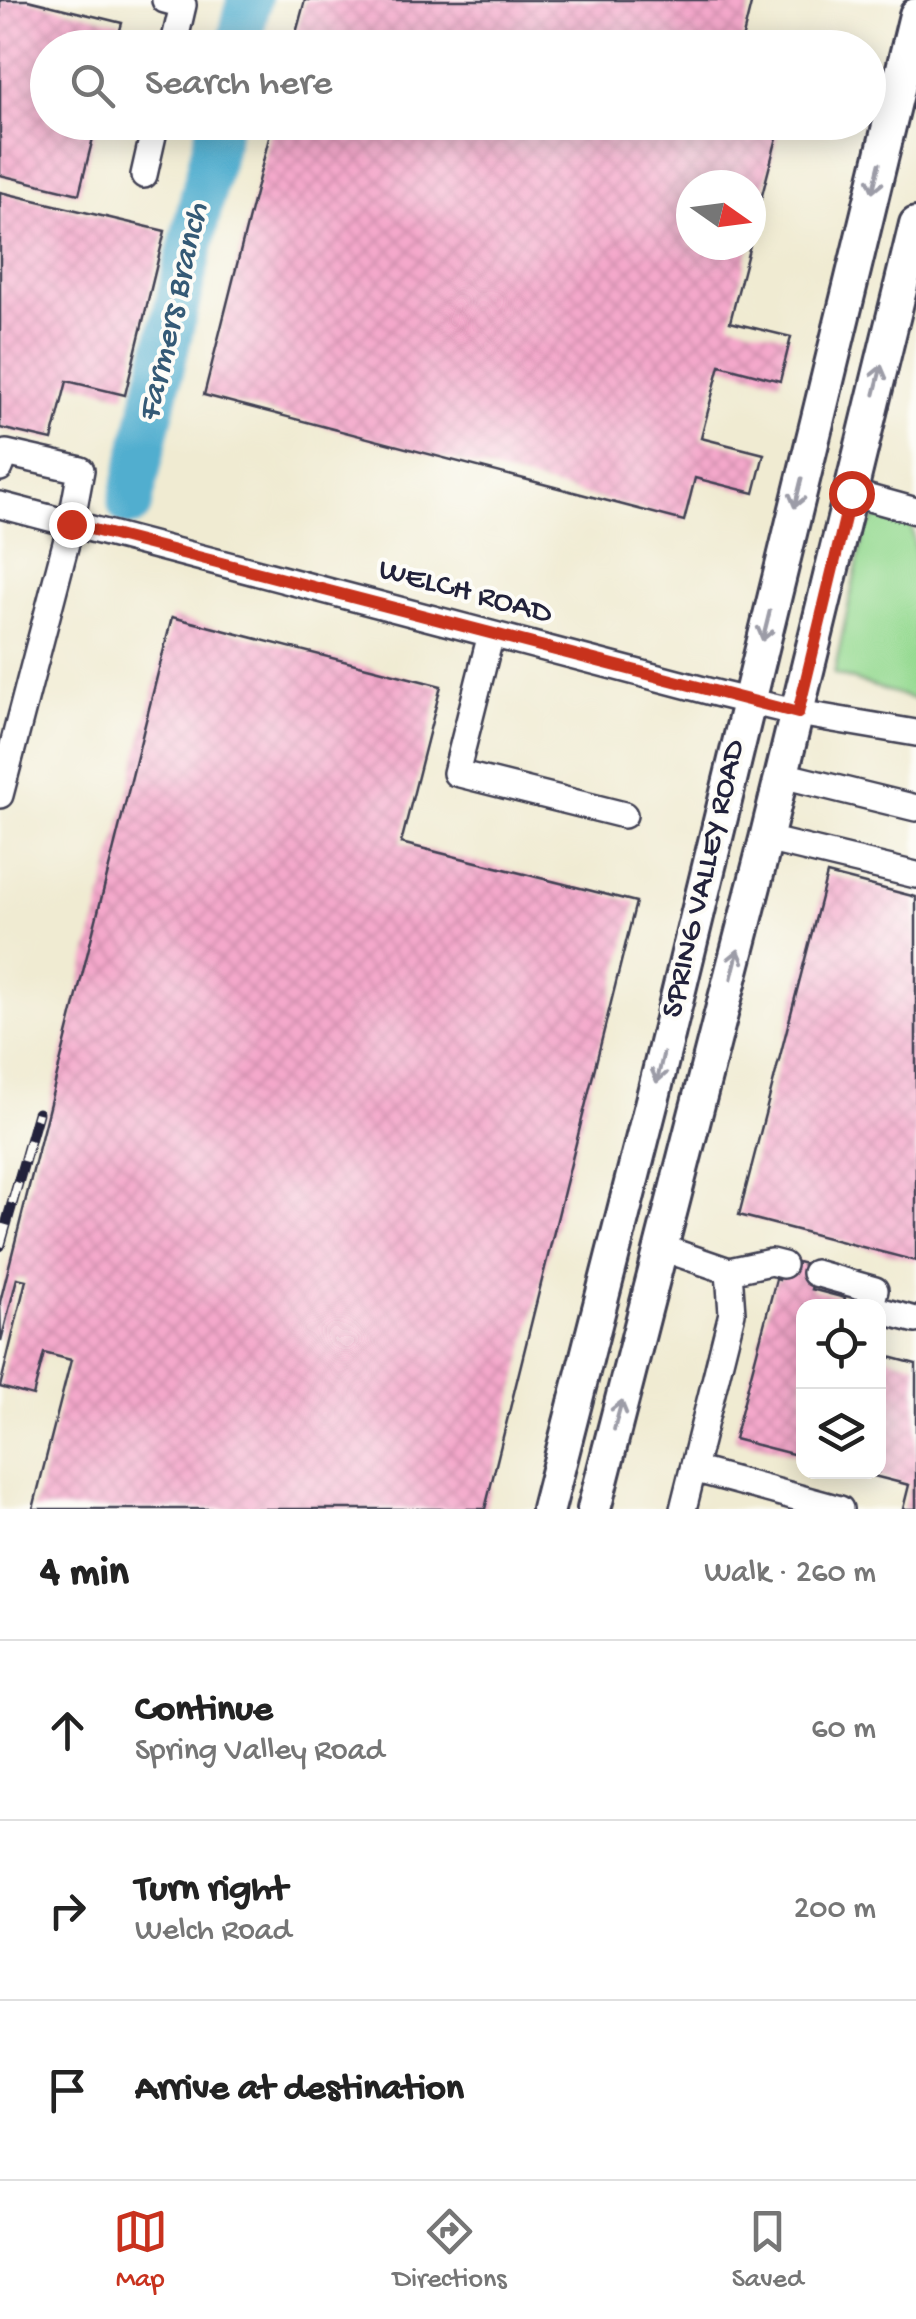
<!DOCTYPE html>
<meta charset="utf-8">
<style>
body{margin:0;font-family:"Gochi Hand",sans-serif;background:#f2f2f2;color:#222}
.controls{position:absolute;right:30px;bottom:30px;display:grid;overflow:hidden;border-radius:20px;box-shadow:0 5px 25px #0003}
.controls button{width:90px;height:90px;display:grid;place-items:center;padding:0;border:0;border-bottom:2px solid #e0e0e0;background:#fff;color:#222;font:50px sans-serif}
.compass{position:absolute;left:676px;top:170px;width:90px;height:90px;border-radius:50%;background:#fff;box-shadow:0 5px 25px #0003;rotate:104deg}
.stop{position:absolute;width:30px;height:30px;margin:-22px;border:8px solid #c8321e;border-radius:50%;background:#fff}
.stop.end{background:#c8321e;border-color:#fff;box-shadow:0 2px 10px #0008}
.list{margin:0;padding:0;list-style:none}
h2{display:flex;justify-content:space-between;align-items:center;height:130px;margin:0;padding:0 40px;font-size:42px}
h2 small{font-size:32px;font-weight:400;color:#767676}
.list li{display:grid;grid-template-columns:65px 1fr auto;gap:30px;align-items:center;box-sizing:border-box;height:180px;padding:0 40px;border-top:2px solid #e0e0e0}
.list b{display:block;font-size:38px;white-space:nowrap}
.list p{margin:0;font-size:32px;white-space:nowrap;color:#767676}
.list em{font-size:32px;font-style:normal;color:#767676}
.icon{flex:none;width:55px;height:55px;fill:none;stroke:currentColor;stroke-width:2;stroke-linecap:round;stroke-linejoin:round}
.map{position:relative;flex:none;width:916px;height:1509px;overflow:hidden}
.search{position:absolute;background:#fff;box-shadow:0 5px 25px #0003;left:30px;right:30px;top:30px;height:110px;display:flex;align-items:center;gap:25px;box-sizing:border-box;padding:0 35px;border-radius:55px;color:#767676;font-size:38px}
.sheet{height:670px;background:#fff}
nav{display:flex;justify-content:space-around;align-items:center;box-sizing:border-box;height:140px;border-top:2px solid #e0e0e0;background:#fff;font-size:28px;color:#767676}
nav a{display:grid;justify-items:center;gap:5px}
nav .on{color:#c8321e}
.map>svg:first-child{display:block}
</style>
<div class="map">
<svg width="916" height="1509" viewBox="0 0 916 1509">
<defs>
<pattern id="building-cross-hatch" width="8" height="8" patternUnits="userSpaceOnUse" patternTransform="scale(2.5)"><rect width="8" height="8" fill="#f4a8cb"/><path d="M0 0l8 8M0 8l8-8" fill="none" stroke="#d190af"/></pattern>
</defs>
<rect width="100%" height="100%" fill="#fdfcf7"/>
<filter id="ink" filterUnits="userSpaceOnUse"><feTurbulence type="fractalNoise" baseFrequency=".01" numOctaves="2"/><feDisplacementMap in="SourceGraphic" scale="20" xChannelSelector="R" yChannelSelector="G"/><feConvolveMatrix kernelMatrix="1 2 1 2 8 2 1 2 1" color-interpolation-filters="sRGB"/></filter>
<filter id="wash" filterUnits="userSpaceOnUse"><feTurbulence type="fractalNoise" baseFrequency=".0048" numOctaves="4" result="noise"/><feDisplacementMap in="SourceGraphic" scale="40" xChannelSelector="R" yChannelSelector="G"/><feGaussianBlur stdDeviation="2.25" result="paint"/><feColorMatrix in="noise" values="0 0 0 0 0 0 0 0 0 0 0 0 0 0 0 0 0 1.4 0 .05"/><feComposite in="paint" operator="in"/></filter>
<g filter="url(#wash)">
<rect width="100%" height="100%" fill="#f0ebd2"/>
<path fill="#96da92" stroke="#5c7e66" stroke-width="2.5" d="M886 508 909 509 916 554V700L834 674 865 528Z"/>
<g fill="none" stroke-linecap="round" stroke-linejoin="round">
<path stroke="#51aecf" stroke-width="45" d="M238 48 249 0
M130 504 220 122"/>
</g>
<g id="blocks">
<path fill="url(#building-cross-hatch)" d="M0 0H28L122 23 115 48H48V122H97L79 194 0 175Z
M305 0H752L740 48H292Z
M273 122H781L752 234 751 185H691V245H750L730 322 791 337 780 381 720 365 701 438 764 454 754 493 695 478 684 521 204 395Z
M0 192 165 231 125 395 67 381 52 440 0 428Z
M172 617 441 686 401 843 636 902 485 1509H33L71 1360 44 1353 33 1396 0 1387 26 1280 17 1278 1 1341 0 1302Z
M827 874 916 897V1261L739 1215Z
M785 1259 817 1267 811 1289 845 1298 843 1306H804V1457L734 1439 776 1279 779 1280Z
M878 1354 916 1364V1509H903L909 1485 862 1473 878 1472Z"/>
</g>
</g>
<g filter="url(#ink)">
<use href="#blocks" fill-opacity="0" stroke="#414052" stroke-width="2.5"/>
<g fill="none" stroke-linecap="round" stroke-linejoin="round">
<defs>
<path id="minor" d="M165 0 183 5 173 48
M144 175 156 122
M0 468 6 453 81 470 71 524 0 795
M851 493 916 511
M0 505 723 695 798 713 916 733
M491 634 456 773 624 815
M782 775 916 808
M766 839 916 875
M662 1248 729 1271 732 1313 683 1509
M729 1271 771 1262 783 1265
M815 1273 875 1290 871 1306
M878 1310 916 1320
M693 1469 840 1509"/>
<path id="major" d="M548 1509 653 1097 916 15
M594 1509 766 839 916 224"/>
</defs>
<use href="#minor" stroke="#414052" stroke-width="30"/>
<use href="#major" stroke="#414052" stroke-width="38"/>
<use href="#minor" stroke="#fff" stroke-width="25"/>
<use href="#major" stroke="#fff" stroke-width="32"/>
<defs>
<path id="rail" d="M0 1246 38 1113"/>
</defs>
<use href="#rail" stroke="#22223b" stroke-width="11"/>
<use href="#rail" stroke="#fdfcf7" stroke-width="8" stroke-dasharray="22" stroke-linecap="butt"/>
</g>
<defs><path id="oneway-shaft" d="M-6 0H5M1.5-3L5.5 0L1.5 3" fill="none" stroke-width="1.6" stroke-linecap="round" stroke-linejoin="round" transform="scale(2.5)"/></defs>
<g stroke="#9c9ca7">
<use href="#oneway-shaft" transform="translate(876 178) rotate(104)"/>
<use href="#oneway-shaft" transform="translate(878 380) rotate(-76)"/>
<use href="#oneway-shaft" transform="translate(798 493) rotate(104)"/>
<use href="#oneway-shaft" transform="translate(766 626) rotate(104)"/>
<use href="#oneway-shaft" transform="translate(735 964) rotate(-76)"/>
<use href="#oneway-shaft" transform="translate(660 1068) rotate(103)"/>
<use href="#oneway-shaft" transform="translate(618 1415) rotate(-75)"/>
</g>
</g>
<g fill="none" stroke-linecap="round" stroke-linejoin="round" filter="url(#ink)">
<path stroke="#c8321e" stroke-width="12" d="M71 524 798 713 851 493"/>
</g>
<g text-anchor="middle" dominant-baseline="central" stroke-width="8" stroke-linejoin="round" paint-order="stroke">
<g font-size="32" fill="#22223b" stroke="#fdfcf7">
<text transform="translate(465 593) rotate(15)">WELCH ROAD</text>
<text transform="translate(705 879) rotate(-77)">SPRING VALLEY ROAD</text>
</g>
<g font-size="35" font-style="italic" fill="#355a76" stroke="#fdfcf7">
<text transform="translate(175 313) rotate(-77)">Farmers Branch</text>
</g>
</g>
</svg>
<div class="controls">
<button><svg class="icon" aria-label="locate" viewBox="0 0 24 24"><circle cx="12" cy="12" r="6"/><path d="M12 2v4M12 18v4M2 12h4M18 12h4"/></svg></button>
<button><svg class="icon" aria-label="layers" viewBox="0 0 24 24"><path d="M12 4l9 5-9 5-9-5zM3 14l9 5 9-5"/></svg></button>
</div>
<svg class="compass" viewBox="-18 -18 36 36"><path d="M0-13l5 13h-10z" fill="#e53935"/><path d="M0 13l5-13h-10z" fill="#767676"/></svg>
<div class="stop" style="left:851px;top:493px"></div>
<div class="stop end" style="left:71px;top:524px"></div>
<div class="search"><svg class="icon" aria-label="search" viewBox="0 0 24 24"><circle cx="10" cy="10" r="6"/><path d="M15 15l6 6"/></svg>Search here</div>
</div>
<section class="sheet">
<h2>4 min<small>Walk · 260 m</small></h2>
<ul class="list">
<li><svg class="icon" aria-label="ahead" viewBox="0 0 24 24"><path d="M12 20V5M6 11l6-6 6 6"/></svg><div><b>Continue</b><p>Spring Valley Road</p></div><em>60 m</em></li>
<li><svg class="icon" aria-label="right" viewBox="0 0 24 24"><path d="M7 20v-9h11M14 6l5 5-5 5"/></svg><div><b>Turn right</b><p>Welch Road</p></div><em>200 m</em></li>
<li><svg class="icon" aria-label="arrive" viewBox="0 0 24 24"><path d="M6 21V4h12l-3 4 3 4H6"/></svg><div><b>Arrive at destination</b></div></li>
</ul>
</section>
<nav>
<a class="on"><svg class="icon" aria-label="map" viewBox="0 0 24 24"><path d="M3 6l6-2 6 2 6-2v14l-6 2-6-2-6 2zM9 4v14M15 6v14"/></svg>Map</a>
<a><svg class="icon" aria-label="directions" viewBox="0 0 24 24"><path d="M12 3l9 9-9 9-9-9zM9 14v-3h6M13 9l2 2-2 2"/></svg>Directions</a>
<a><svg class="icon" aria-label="saved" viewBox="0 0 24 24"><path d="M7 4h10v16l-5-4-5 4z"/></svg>Saved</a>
</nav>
